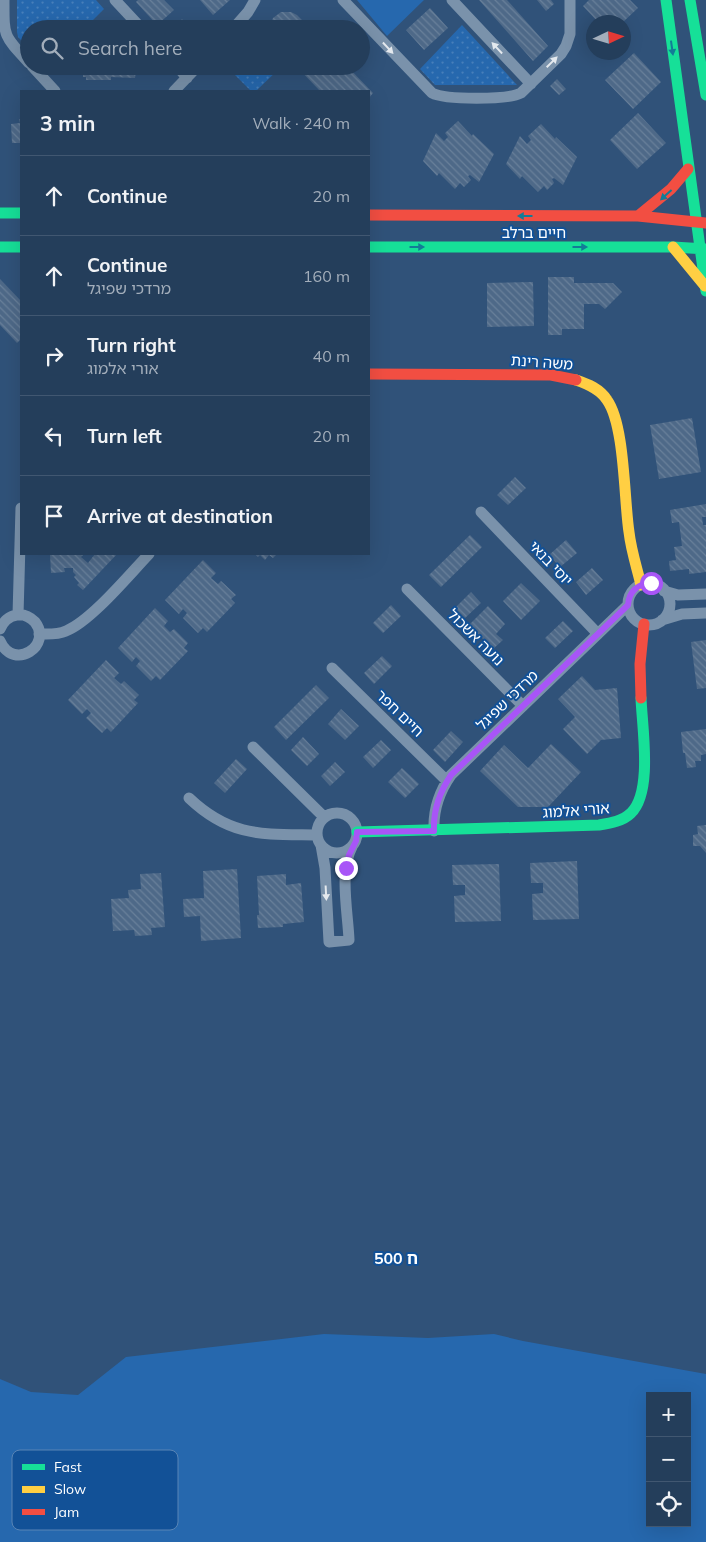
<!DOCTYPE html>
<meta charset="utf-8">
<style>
body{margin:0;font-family:Mulish,"Noto Sans Hebrew",sans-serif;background:#2c4561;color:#f1f3f6}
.controls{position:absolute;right:15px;bottom:15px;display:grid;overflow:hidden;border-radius:0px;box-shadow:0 5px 20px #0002}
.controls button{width:45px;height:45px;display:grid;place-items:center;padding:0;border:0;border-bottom:1px solid #415771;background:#243e5b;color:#f1f3f6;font:25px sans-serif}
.compass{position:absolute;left:586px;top:15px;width:45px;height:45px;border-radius:50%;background:#243e5b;box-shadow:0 5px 20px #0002;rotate:86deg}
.stop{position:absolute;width:15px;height:15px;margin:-11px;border:4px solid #a855f7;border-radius:50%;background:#fff}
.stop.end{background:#a855f7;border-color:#fff;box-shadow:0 1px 5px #0008}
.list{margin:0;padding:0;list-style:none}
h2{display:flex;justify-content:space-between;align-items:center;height:65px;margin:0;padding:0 20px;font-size:21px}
h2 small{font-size:16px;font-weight:400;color:#a3aebb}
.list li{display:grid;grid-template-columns:32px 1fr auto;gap:15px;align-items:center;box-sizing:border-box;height:80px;padding:0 20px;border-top:1px solid #415771}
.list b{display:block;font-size:19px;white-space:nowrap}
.list p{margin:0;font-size:16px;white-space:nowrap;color:#a3aebb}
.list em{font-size:16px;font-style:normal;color:#a3aebb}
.icon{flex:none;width:28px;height:28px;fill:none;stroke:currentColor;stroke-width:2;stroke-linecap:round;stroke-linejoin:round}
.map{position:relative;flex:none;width:706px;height:1542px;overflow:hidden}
.search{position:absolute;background:#243e5b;box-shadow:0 5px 20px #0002;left:20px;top:20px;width:350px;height:55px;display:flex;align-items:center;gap:12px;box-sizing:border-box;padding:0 18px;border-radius:28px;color:#a3aebb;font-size:19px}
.panel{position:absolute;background:#243e5b;box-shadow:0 5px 20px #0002;left:20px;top:90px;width:350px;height:465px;border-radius:0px}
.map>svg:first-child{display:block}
</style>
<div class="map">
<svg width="706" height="1542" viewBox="0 0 706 1542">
<defs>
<pattern id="park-dots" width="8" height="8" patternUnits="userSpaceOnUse" patternTransform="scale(1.25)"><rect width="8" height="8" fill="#2668ae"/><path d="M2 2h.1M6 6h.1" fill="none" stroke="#477fba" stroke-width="1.8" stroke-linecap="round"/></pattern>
<pattern id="building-back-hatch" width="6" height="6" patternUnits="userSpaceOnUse" patternTransform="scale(1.25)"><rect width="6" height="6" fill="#4e6988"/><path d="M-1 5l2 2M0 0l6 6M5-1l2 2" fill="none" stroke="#69809a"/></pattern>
</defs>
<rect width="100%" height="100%" fill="#305279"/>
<path fill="#2668ae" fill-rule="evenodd" d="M357 0H424L387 36Z
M324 1334 428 1338 494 1334 523 1341 706 1374V1542H0V1379L31 1392 78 1395 126 1357ZM650 1396H687V1523H650Z"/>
<path fill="url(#park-dots)" d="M17 0H96L104 9 84 29H29V48L18 37 17 32Z
M462 25 517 85H435L420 69Z
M226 66H279L280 68 256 91H251Z"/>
<path fill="url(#building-back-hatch)" d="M138 0H164L174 10 157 25 136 2Z
M200 0H230L213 15Z
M479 0H507L548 46 533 61Z
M537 0H551L554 4 546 11Z
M589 0H630L638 8 623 22H598L583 6Z
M430 8 448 28 424 50 406 30Z
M281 12H291L297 15 311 29H269L273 18Z
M182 19 191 29H172Z
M634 53 661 82 633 109 605 80Z
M84 66H142L140 72 136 70 135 78 111 77V80H86V77H83Z
M296 66H347L373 93 369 98V91H320Z
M557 79 566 89 559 95 550 86Z
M638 113 666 143 637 169 610 140Z
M19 119H21V143H12L11 124 20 123Z
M458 121 472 136 473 134 494 154 479 182 470 175 468 176 471 180 464 187 460 183 455 189 439 173 437 176 423 161 436 133 444 141 448 137 445 133Z
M541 124 555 139 556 137 577 157 563 185 554 178 552 179 554 183 547 190 544 186 538 192 522 176 520 179 506 164 520 136 527 144 531 140 528 136Z
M548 277H574V283H613L622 292 605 309 599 304H584V329H562V335H548Z
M0 279 21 301V339L17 343 0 325Z
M533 282 534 326 487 327V283Z
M692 418 701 472 659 479 650 425Z
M515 477 526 488 508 505 497 495Z
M706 504V517H702L703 525H706V572L689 574V569L670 571 669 561 676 560 674 547 682 546 679 522 672 523 670 510Z
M470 535 482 547 441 587 429 575Z
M566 540 577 553 560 567 549 555Z
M50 554H84L81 557 88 563 95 554H117L83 590 77 585 79 583 74 577 76 575 73 572V568H64L65 572 51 573Z
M255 554H277L273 558 269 555 265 560 260 555 258 557Z
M203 560 216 573 211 578 218 584 221 581 236 595 231 599 235 603 207 632 203 628 198 633 183 618 187 613 183 609 179 614 165 600Z
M592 568 603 580 586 595 576 582Z
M521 583 540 601 521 620 503 601Z
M471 592 481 603 465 618 455 608Z
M391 605 401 616 383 633 373 623Z
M488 606 505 624 496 634 503 640 493 649 469 625Z
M155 608 168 621 164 626 170 632 174 629 188 643 184 648 188 651 160 680 156 676 151 681 136 666 140 661 136 657 132 662 118 648Z
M563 621 573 631 555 648 545 638Z
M706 640V688L697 689 691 642Z
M382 656 392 666 374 684 364 673Z
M106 660 119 673 114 678 121 684 124 681 139 695 134 700 138 703 111 732 107 728 102 733 86 718 91 713 87 709 82 714 68 700Z
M582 676 595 690 617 688 621 738 601 740 587 754 563 729 575 717 558 699Z
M316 685 329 698 286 740 274 727Z
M341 709 359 726 345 740 328 724Z
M706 729V754L701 755V761H695L696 767 687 768 685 753H683L681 732Z
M451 731 463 742 445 762 433 750Z
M303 737 319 754 307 766 291 750Z
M381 740 391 750 373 768 363 757Z
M551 744 581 772 548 807H518L480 771 504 745 528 768Z
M236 759 247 769 225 793 214 783Z
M335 762 345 772 330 786 321 776Z
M402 768 419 784 405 798 388 782Z
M706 825V853L700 846H693V835L698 834 697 826Z
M577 861 579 919 533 920 532 894 543 893V883H531L530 863Z
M499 864 501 921 455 922 454 896 465 895V885H453L452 865Z
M237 869 241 938 201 941 200 916 184 917 183 899 204 898 203 871Z
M161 873 165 927 151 928 152 935 135 936 134 930 113 931 111 899 129 898 128 890 141 889 140 874Z
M286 874V885L301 883 304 922 283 924V927L258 928 257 915H259L257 876Z"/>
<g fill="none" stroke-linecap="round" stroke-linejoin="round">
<path stroke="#7a92ab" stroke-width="11" d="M4 0C4 37 3 35 29 63
M115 0 142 29
M343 0 432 93C445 100 508 100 521 93L561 54 566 46 570 34V0
M452 0 531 84
M233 29 248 12 255 0
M32 66 55 91
M177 66 187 78
M174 91 198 66
M481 512 598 634
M628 604a21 21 0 1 1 42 0a21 21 0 1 1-42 0Z
M407 589 523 706
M664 591 678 595 706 594
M18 615 21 508
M662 620 682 614 706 613
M0 629C3 622 9 616 17 615 24 614 30 617 35 622 53 645 14 672 0 641
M39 634C49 634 57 635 66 631 91 621 129 575 149 554
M332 668 447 781
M253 747 324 817
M189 798C231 838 264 834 317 835
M317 833a20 20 0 1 1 40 0a20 20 0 1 1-40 0Z
M434 831C433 810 439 792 451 775L628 605
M321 845 325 868 329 942 349 940C348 913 339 871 352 847"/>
<path stroke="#16e098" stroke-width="11" d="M666 0 706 291
M690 0 706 95
M0 213H21
M0 247H21
M369 247H673L706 249
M357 832 599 825C611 823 623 821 631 813 653 792 642 727 641 698"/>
<path stroke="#ffcf43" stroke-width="11" d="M673 247 705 286
M576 380C588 384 600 389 607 400 625 425 624 500 629 532 631 550 637 568 641 585"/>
<path stroke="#f24e42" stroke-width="11" d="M369 215 638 216 706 223
M638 216 671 189 688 169
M369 374 551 375 576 380
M641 698 640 664 644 624"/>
</g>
<defs><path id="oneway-solid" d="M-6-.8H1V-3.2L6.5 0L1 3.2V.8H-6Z" transform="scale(1.25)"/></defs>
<g fill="#e4e9ee">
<use href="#oneway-solid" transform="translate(388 48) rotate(47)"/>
<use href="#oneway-solid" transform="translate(497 48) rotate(-133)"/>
<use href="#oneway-solid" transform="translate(552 62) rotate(-45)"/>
<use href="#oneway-solid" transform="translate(326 893) rotate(87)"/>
</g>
<g fill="#137c97">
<use href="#oneway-solid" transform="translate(672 48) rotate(82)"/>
<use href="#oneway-solid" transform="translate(666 195) rotate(138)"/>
<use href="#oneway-solid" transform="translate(525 216) rotate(-180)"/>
<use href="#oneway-solid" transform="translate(417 247)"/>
<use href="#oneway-solid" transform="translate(580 247)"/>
</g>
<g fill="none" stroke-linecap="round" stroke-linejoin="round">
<path stroke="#a855f7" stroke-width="6" d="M346 868 349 855 356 841 357 832 434 831C433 810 439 793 451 775L628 605C629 592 637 584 651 583"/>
</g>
<g text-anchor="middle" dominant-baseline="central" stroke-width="4" stroke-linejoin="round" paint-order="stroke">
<g font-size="15" fill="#fff" stroke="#125197">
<text x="534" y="232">חיים ברלב</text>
<text transform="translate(542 362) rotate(4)">משה רינת</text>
<text transform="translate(551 563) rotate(46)">יוסי בנאי</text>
<text transform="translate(476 637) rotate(45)">נועה אשכול</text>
<text transform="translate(507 700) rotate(-44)">מרדכי שפיגל</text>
<text transform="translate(400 713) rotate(44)">חיים חפר</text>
<text transform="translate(576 810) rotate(-4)">אורי אלמוג</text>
</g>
<g font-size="16" font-weight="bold" fill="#fff" stroke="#125197">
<text x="396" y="1258">ח 500</text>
</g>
</g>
<rect x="12" y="1450" width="166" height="80" rx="8" fill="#125197" stroke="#5985b6" stroke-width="1"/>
<rect x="22" y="1464" width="23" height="6" fill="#16e098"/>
<rect x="22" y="1486" width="23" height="7" fill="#ffcf43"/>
<rect x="22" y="1509" width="23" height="6" fill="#f24e42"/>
<g font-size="14" fill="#fff">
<text x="54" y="1472">Fast</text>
<text x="54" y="1494">Slow</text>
<text x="54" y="1517">Jam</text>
</g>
</svg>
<div class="controls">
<button>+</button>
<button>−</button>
<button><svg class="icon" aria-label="locate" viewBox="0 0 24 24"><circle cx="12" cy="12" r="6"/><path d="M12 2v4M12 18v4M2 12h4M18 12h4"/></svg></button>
</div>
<svg class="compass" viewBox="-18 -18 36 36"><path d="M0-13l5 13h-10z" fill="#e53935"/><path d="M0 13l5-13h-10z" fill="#a3aebb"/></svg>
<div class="stop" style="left:651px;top:583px"></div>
<div class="stop end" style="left:346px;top:868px"></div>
<div class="search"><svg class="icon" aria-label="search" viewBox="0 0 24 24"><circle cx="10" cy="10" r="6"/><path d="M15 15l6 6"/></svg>Search here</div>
<section class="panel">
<h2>3 min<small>Walk · 240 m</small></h2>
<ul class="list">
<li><svg class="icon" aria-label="ahead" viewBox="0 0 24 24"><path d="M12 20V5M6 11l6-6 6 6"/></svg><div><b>Continue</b></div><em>20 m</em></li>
<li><svg class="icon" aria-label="ahead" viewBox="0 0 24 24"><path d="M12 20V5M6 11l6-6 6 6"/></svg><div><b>Continue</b><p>מרדכי שפיגל</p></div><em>160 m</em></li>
<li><svg class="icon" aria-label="right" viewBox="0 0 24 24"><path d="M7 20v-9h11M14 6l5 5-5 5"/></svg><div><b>Turn right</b><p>אורי אלמוג</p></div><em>40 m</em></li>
<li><svg class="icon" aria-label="left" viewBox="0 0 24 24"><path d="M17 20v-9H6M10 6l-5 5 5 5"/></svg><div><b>Turn left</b></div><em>20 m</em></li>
<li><svg class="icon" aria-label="arrive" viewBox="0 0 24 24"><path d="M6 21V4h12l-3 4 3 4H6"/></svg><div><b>Arrive at destination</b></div></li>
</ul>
</section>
</div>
